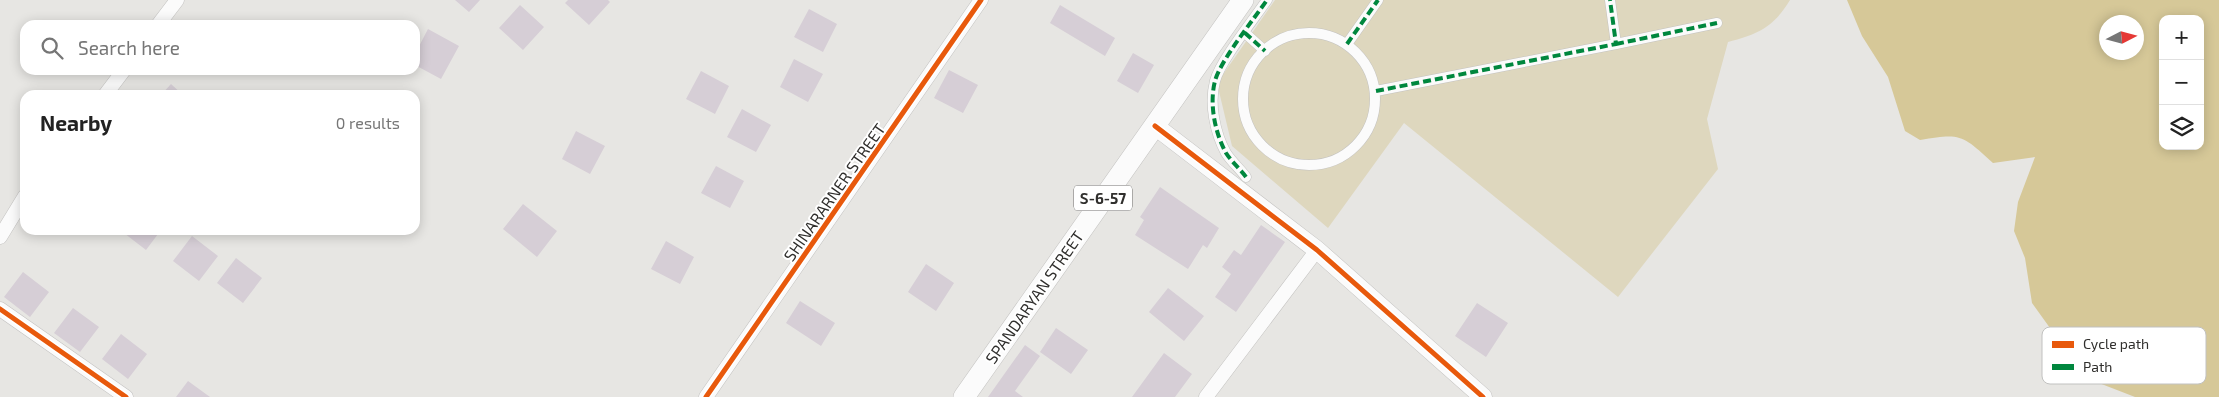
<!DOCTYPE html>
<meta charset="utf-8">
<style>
body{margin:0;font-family:"Exo 2","Noto Sans Armenian",sans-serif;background:#f2f2f2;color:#222}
.controls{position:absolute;right:15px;top:15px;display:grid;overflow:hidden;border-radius:10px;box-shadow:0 2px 12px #0003}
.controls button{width:45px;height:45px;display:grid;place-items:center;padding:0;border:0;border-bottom:1px solid #e0e0e0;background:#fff;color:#222;font:25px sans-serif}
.compass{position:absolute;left:2099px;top:15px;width:45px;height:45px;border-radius:50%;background:#fff;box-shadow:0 2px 12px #0003;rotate:84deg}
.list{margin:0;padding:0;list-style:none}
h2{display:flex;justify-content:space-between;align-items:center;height:65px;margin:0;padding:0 20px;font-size:21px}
h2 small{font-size:16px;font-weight:400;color:#767676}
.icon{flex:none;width:28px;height:28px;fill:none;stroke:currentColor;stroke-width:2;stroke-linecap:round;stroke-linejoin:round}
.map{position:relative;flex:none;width:2219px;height:397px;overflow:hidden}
.search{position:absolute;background:#fff;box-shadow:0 2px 12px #0003;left:20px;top:20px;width:400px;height:55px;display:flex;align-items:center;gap:12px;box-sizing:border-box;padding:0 18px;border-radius:15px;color:#767676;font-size:19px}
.panel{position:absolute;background:#fff;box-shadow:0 2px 12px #0003;left:20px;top:90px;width:400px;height:145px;border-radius:15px}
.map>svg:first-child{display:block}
</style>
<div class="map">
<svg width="2219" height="397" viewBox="0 0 2219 397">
<rect width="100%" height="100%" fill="#e7e6e3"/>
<path fill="#ded7be" d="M1275 0H1790C1773 28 1758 34 1728 42L1707 119 1718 169 1618 297 1404 123 1328 228 1232 146 1217 83Z"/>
<path fill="#d6c898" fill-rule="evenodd" d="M1847 0H2219V397H2135L2086 378 2032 303 2025 258 2014 231 2018 202 2035 157 1993 163C1962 135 1962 133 1920 140L1905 131 1888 77 1862 36ZM2163 19H2200V146H2163ZM2106 22H2136V52H2106Z"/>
<path fill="#d6ced6" d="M455 0H480L469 12Z
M568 0H608L610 2 589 25 565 3Z
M520 5 544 27 523 50 499 28Z
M1060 5 1115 38 1105 56 1050 23Z
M809 9 837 24 823 52 794 37Z
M428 29 459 46 441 79 415 65V54Z
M1133 53 1154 65 1138 93 1117 81Z
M794 59 823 74 808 102 780 87Z
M949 70 978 85 963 113 934 98Z
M701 71 729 86 715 114 686 99Z
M171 84 183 95H161Z
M742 109 771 125 756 152 727 137Z
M576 131 605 146 590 174 562 159Z
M716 166 744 181 730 208 701 193Z
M1160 187 1219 228 1207 248 1203 245 1188 269 1135 235 1144 220 1140 217Z
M523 204 557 231 537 257 503 229Z
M1261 225 1285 242 1236 312 1215 297 1231 274 1222 267 1234 250 1241 255Z
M120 230H161L146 250Z
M192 236 218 256 199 281 173 261Z
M666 241 694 257 680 284 651 269Z
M236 258 262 278 243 303 217 283Z
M926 264 954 283 936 311 908 292Z
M23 272 49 292 30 317 4 297Z
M1168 288 1204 316 1184 341 1149 312Z
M800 301 835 323 821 346 786 323Z
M1477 303 1508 323 1486 357 1455 336Z
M73 308 99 327 80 352 54 333Z
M1056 328 1088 350 1071 374 1040 352Z
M121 334 147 354 128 379 102 359Z
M1025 345 1040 356 1015 391 1023 397H988Z
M1164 353 1192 374 1175 397H1132Z
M188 381 210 397H176Z"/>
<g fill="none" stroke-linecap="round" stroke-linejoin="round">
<defs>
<path id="pedestrian" d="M1245 33 1265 51
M1243 99a66 66 0 1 1 132 0a66 66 0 1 1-132 0Z
M1347 44 1378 0
M1616 44 1717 23
M1376 91 1616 44 1610 0
M1246 177C1240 169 1231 161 1226 153 1215 133 1209 104 1215 81 1220 61 1254 19 1267 0"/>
<path id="minor" d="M158 25 177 0
M105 95 124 70
M0 237 25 196
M0 309 126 397
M706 397 981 0
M1206 397 1317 250"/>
<path id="tertiary" d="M1155 126 1317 250 1483 397"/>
<path id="primary" d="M964 397 1243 0"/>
</defs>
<use href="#pedestrian" stroke="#c3c2c0" stroke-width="11"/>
<use href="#minor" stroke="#c3c2c0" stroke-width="15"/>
<use href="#tertiary" stroke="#c3c2c0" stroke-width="19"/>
<use href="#primary" stroke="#c3c2c0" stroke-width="22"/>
<use href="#pedestrian" stroke="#fbfbfb" stroke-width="10"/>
<use href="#minor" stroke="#fbfbfb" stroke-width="14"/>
<use href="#tertiary" stroke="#fbfbfb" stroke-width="18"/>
<use href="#primary" stroke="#fbfbfb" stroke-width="21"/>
<path stroke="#00873e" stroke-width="4" stroke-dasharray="8 4" stroke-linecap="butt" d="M1245 33 1265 51
M1347 44 1378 0
M1616 44 1717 23
M1376 91 1616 44 1610 0
M1246 177C1240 169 1231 161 1226 153 1215 133 1209 104 1215 81 1220 61 1254 19 1267 0"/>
<defs>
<path id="cycleway" d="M1155 126 1317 250 1483 397
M0 309 126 397
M706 397 981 0"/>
</defs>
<use href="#cycleway" stroke="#fff" stroke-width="8"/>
<use href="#cycleway" stroke="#e8590c" stroke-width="5"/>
</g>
<g text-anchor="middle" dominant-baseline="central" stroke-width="4" stroke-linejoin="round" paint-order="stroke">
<rect fill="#fff" stroke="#6e6d6c" stroke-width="1" x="1074" y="185.5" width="58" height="25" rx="4"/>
<g font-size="15" font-weight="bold" fill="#302f2d">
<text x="1103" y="198">Տ-6-57</text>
</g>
<g font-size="16" fill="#302f2d" stroke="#fff">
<text transform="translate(834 192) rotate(-55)">SHINARARNER STREET</text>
<text transform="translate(1034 297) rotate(-55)">SPANDARYAN STREET</text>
</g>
</g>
<rect x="2042" y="327" width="164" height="57" rx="8" fill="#fff" stroke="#c1c1c0" stroke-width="1"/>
<rect x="2052" y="341" width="22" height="7" fill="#e8590c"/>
<rect x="2052" y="364" width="22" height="6" fill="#00873e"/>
<g font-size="14" fill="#302f2d">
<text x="2083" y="349">Cycle path</text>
<text x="2083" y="372">Path</text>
</g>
</svg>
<div class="controls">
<button>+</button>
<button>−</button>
<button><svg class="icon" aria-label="layers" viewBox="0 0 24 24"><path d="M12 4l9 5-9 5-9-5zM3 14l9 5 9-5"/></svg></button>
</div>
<svg class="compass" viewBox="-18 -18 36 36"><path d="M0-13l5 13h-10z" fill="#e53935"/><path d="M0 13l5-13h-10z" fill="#767676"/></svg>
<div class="search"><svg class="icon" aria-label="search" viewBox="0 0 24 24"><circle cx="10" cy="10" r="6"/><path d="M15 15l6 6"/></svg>Search here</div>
<section class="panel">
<h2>Nearby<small>0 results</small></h2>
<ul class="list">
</ul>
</section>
</div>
